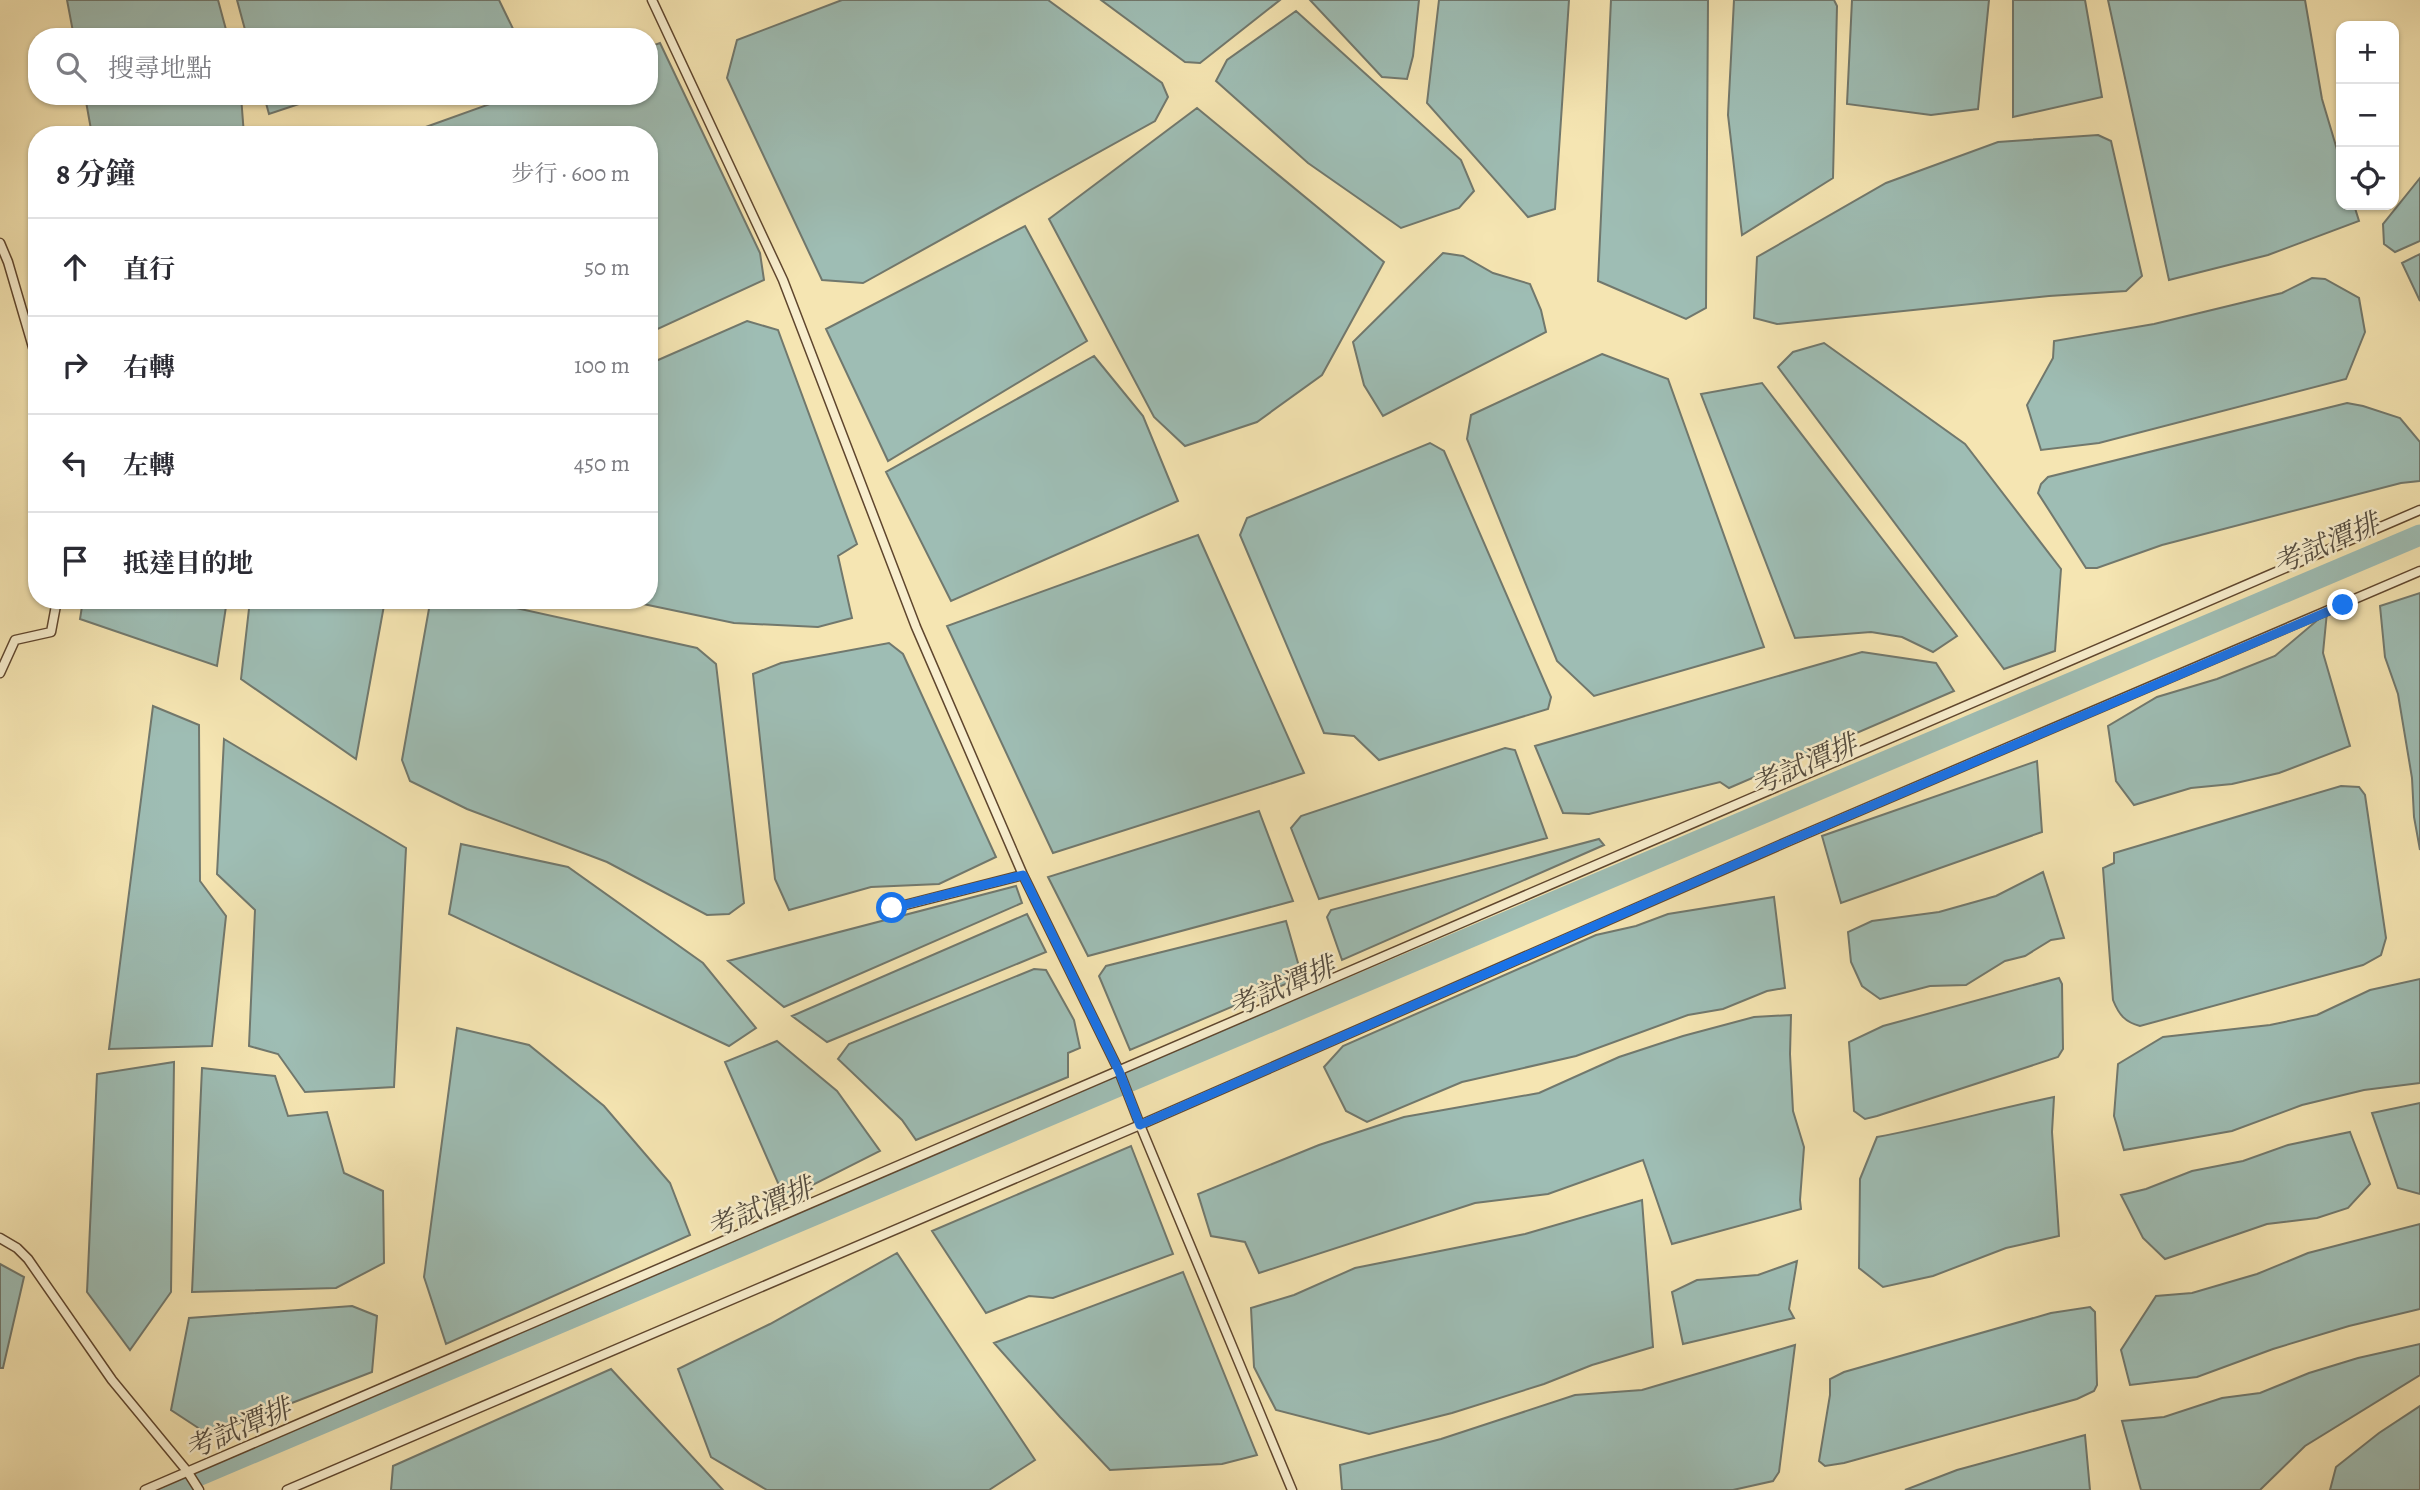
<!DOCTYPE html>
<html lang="zh-TW">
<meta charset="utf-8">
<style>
body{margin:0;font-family:Alegreya,"Noto Serif TC",serif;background:#f7f7f7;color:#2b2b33}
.controls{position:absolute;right:21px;top:21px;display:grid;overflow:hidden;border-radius:14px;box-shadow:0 2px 5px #0004}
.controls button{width:63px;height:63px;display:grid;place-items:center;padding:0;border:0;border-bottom:2px solid #e1e1e2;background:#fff;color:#2b2b33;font:35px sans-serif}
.stop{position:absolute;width:21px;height:21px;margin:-16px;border:5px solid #1a73e8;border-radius:50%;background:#fff}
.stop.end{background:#1a73e8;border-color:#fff;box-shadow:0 2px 7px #0008}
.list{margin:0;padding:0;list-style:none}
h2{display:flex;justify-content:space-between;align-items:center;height:91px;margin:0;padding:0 28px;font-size:30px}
h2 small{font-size:23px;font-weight:400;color:#7c7c81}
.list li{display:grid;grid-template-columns:46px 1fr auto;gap:21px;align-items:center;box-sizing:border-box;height:98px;padding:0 28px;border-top:2px solid #e1e1e2}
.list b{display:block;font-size:26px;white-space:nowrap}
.list em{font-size:23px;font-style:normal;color:#7c7c81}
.icon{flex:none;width:38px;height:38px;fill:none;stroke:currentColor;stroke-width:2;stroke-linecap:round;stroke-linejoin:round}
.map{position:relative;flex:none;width:2420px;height:1490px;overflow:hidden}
.search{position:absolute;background:#fff;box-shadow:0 2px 5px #0004;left:28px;top:28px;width:630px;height:77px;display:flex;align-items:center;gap:18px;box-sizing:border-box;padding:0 24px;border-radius:28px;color:#7c7c81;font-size:26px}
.panel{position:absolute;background:#fff;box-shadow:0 2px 5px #0004;left:28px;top:126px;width:630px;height:483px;border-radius:28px}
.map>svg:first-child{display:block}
</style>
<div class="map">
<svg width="2420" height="1490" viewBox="0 0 2420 1490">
<rect width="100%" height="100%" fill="#f5e5b2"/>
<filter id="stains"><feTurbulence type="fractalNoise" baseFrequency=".00286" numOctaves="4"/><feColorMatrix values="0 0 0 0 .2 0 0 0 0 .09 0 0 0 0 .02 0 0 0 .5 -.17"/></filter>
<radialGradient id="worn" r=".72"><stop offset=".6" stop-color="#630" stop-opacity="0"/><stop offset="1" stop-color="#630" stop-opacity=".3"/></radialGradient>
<path fill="#9ebdb4" stroke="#71786d" stroke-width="2" d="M67 0H218L228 37H74Z
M237 0H499L517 37H247Z
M842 0H1048L1162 83 1168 97 1155 121 863 283 822 280 727 78 737 40Z
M1101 0H1280L1200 63 1185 62Z
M1310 0H1419L1413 56 1407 79 1382 77Z
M1439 0H1569L1555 209 1528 217 1427 103Z
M1611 0H1708L1706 308 1686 319 1598 281Z
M1734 0H1834L1837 6 1833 178 1742 235 1728 115Z
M1852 0H1989L1978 109 1931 115 1847 104Z
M2013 0H2085L2102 97 2013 117Z
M2108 0H2305L2322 99 2341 163V205H2354L2359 221 2268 255 2169 280Z
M1296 11 1461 160 1474 191 1459 208 1401 228 1308 163 1216 81 1227 60Z
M660 43 760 253 764 280 649 333V135H424L423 128 512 96H649V47Z
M85 96H241L244 135H92Z
M264 96H323L269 114Z
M1197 108 1384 262 1322 375 1257 422 1185 446 1154 417 1049 219Z
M2098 135 2111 141 2142 276 2126 291 2049 296 1777 324 1754 318 1757 257 1886 183 1998 142Z
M2420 178V241L2395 252 2384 244 2383 224Z
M1025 226 1087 341 888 461 826 329Z
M1443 253 1463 256 1493 273 1530 284 1541 310 1546 332 1383 416 1364 385 1353 342Z
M2420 254V301L2402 263Z
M2312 278 2325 279 2359 298 2365 332 2346 379 2099 443 2041 450 2027 405 2053 358 2054 341 2154 324 2282 293Z
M747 321 778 330 857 544 838 556 852 618 818 627 734 623 624 600H649V364Z
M1824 343 1965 444 2061 569 2055 651 2004 669 1778 367 1793 352Z
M1602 354 1668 379 1764 647 1594 696 1557 661 1467 439 1471 415Z
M1094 356 1143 416 1178 501 951 601 886 472Z
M1762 383 1957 636 1933 652 1902 637 1871 632 1795 638 1701 394Z
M2347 403 2363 406 2400 418 2420 442V481L2401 483 2162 545 2097 568H2086L2038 493 2041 484 2048 477Z
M1430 443 1444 451 1551 697 1548 709 1379 760 1354 736 1324 733 1240 535 1247 518Z
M1198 535 1304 773 1053 853 947 626Z
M2420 593V850L2414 817 2412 778 2398 694 2385 657 2380 606Z
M83 600H227L217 666 80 619Z
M250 600H385L356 759 241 679Z
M435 600H480L697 648 716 664 744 903 729 914 707 915 607 862 467 809 410 781 402 760 430 603Z
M2327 612 2323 653 2350 746 2279 773 2232 784 2191 788 2134 805 2116 781 2108 726 2157 697 2217 679 2275 656Z
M889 643 903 654 996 857 939 884 871 887 789 910 775 879 753 674 781 663Z
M1862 652 1936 663 1954 691 1729 788 1720 782 1589 814 1563 813 1535 746Z
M153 706 199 725 200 881 226 916 212 1046 109 1049Z
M224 739 406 848 394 1087 305 1092 278 1054 249 1046 255 910 217 874Z
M1505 748 1515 750 1547 838 1319 899 1291 828 1301 816Z
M2037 761 2042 832 1841 903 1822 836Z
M2341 786 2359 787 2365 795 2386 938 2381 955 2363 965 2140 1026C2125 1022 2119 1015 2113 1000L2103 868 2114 863V853Z
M1259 811 1293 901 1088 956 1048 877Z
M1599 839 1604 845 1342 960 1327 917 1331 910Z
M461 844 568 867 703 963 756 1028 729 1046 449 914Z
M2043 872 2064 938 2051 940 2025 956 2005 961 1966 985 1930 986 1880 999 1862 986 1851 962 1848 932 1872 921 1939 912 1996 896Z
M1016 886 1022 903 784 1007 728 961Z
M1774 897 1785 988 1767 991 1723 1009 1688 1015 1576 1056 1462 1082 1367 1122 1346 1111 1324 1067 1343 1046 1596 935 1636 926 1668 914Z
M1027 914 1046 952 827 1042 792 1016Z
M1286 921 1302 977 1130 1050 1099 976 1106 966Z
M1034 969 1046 970 1074 1020 1080 1048 1068 1053V1077L916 1140 902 1120 838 1059 849 1044Z
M2059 978 2062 984 2063 1049 2058 1057 1877 1116 1865 1119 1854 1111 1849 1042 1883 1026Z
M2420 979V1083L2364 1090 2302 1105 2232 1131 2124 1150 2114 1116 2118 1064 2163 1037 2270 1025 2317 1015 2370 990Z
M1791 1015 1790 1054 1793 1111 1804 1147 1800 1200 1801 1209 1672 1244 1643 1160 1548 1194 1475 1203 1259 1273 1245 1242 1211 1236 1198 1194 1319 1145 1404 1117 1539 1093 1619 1057 1683 1036 1754 1017Z
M457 1028 529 1045 604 1106 670 1183 690 1235 446 1344 424 1277Z
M777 1041 837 1091 880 1151 785 1199 725 1062Z
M174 1062 171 1292 130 1350 87 1292 97 1074Z
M202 1068 275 1076 288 1116 327 1112 344 1173 383 1191 384 1263 336 1288 192 1292Z
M2054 1097 2052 1132 2059 1236 2006 1248 1933 1276 1883 1287 1859 1268 1860 1179 1877 1137C1937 1126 1995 1109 2054 1097Z
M2420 1103V1194L2398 1188 2372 1113Z
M2350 1132 2370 1184 2348 1208 2317 1218 2267 1224 2165 1259 2143 1238 2121 1195 2146 1189 2192 1171 2243 1161 2288 1145Z
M1131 1146 1173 1254 1053 1298 1029 1296 986 1313 932 1231Z
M1642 1200 1653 1347 1592 1365 1544 1384 1452 1413 1369 1434 1276 1410 1254 1367 1251 1308 1294 1295 1355 1268 1525 1234Z
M2420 1224V1309L2349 1326 2273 1349 2197 1377 2130 1385 2121 1350 2156 1296 2192 1293 2257 1274 2308 1253Z
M897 1253 1035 1460 989 1490H767L711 1457 678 1369 770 1324Z
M1797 1261 1789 1309 1794 1318 1683 1344 1672 1292 1697 1280 1758 1275Z
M0 1264 24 1277 3 1368H0Z
M1183 1272 1257 1455 1222 1464 1110 1470 1060 1417 994 1343Z
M352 1306 377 1316 372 1372 209 1435 171 1410 189 1318Z
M2090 1307 2095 1312 2097 1385 2094 1391 2077 1399 1844 1463 1825 1466 1819 1461 1830 1395V1379L1844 1372 2051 1313Z
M2420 1344V1375L2305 1446 2260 1490H2141L2122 1421 2164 1417 2222 1398 2260 1393 2309 1373 2358 1358Z
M1795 1345 1779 1472 1773 1481 1733 1490H1342L1340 1465 1441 1439 1575 1395 1642 1390Z
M611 1369 723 1490H391L393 1466Z
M2420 1406V1490H2330L2336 1467 2379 1433Z
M2085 1435 2090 1490H1905L1957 1470Z"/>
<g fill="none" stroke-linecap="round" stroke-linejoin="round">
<path stroke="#9ebdb4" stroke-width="21" d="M165 1490 2420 535"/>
<defs>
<path id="service" d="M652 0 783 280 916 627 1023 875 1119 1071 1140 1125 1292 1490
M0 243 8 262 37 361
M0 673 15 640 51 632 57 600
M893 908 1023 875
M0 1238 17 1248 28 1259 112 1380 187 1471 199 1490
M145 1490 2420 510
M287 1490 1140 1125 1789 841 2420 571"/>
</defs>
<use href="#service" stroke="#5f462e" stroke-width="11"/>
<use href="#service" stroke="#f8eecd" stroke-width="8"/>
</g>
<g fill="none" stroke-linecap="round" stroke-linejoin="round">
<path stroke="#1a73e8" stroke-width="9" d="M892 908 1023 875 1119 1071 1140 1125 1789 841 2343 605"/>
</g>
<g text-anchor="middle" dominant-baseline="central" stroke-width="5" stroke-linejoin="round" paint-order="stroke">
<g font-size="28" font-style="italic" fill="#554d40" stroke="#f8eecd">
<text transform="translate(2326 544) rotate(-23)">考試潭排</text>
<text transform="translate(1804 765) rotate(-23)">考試潭排</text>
<text transform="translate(1282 987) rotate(-23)">考試潭排</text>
<text transform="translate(760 1208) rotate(-23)">考試潭排</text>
<text transform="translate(238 1429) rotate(-23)">考試潭排</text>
</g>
</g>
<rect width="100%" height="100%" filter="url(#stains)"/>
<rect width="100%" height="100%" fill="url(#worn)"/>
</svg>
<div class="controls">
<button>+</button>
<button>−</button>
<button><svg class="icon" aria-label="locate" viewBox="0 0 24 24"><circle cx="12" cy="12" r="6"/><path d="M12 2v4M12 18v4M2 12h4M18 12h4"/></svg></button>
</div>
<div class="stop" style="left:892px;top:908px"></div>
<div class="stop end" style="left:2343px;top:605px"></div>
<div class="search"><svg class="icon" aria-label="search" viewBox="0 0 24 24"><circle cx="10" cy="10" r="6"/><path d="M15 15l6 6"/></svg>搜尋地點</div>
<section class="panel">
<h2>8 分鐘<small>步行 · 600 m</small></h2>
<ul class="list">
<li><svg class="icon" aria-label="ahead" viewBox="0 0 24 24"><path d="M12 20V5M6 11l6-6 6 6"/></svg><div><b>直行</b></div><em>50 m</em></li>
<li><svg class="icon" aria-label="right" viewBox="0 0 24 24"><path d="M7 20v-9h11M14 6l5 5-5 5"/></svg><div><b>右轉</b></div><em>100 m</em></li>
<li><svg class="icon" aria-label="left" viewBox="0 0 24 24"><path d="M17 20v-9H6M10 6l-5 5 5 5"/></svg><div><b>左轉</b></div><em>450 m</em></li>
<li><svg class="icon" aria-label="arrive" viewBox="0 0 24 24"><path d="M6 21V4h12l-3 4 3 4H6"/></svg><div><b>抵達目的地</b></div></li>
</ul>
</section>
</div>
